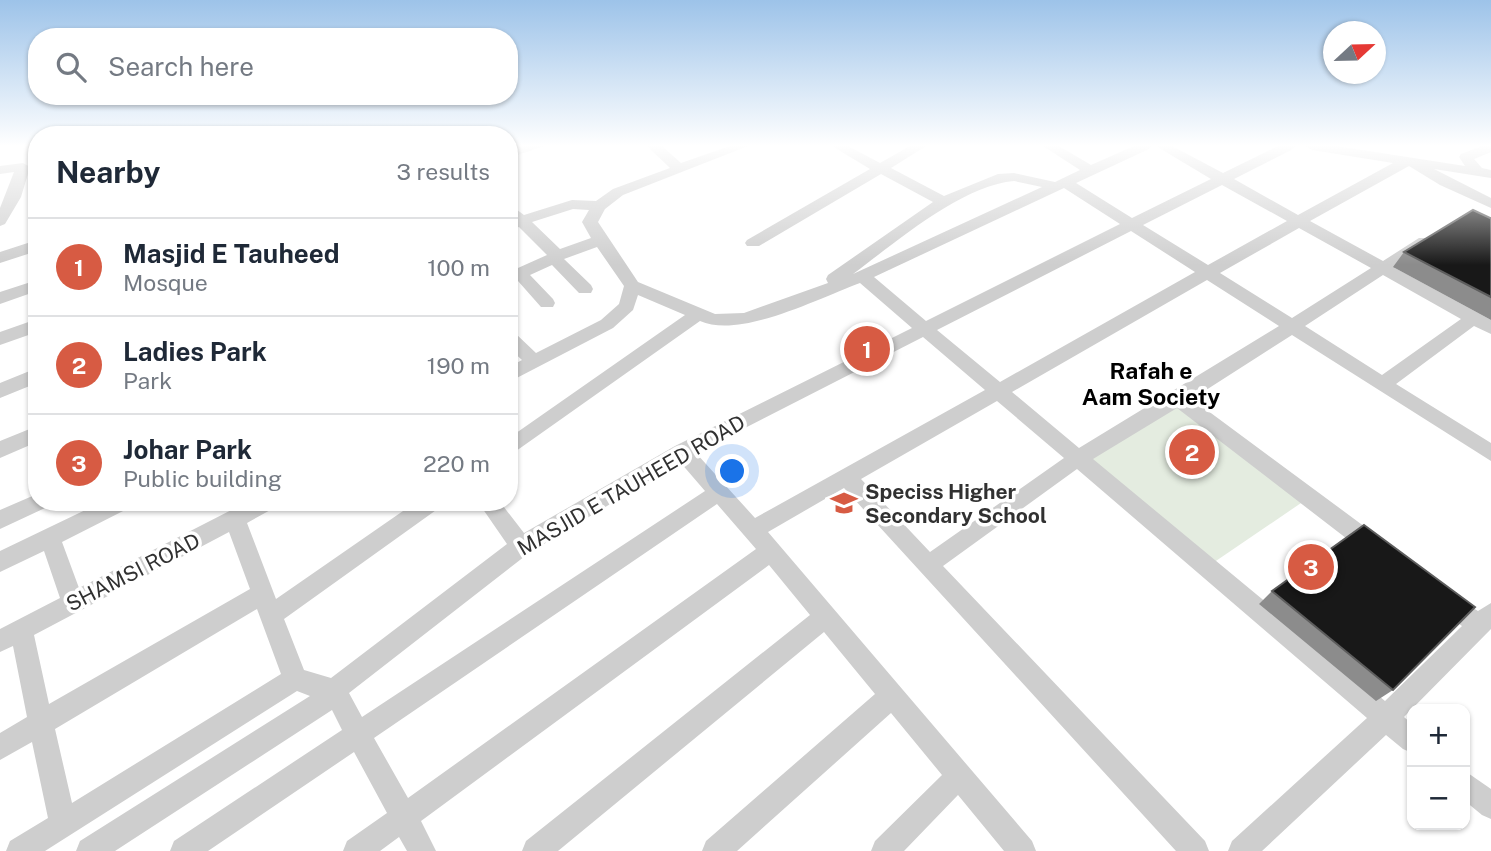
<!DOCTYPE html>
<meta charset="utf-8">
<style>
body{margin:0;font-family:"Public Sans",sans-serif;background:#f6f6f7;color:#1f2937}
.controls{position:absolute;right:21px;bottom:21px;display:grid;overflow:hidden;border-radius:14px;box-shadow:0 2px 5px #0004}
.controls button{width:63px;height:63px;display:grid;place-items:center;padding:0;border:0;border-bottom:2px solid #e0e1e3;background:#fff;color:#1f2937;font:35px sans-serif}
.compass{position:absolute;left:1323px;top:21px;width:63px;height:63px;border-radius:50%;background:#fff;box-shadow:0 2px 5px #0004;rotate:68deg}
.you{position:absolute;left:733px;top:472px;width:24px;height:24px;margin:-18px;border:5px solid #fff;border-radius:50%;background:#1a73e8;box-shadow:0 0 0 10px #1a73e833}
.badge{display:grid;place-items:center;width:46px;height:46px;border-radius:50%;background:#d75b43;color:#fff;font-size:23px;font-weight:700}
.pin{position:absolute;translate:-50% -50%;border:4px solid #fff;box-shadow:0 2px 7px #0006}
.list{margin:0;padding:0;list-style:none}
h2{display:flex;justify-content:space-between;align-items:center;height:91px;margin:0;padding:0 28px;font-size:30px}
h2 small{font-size:23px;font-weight:400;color:#747a83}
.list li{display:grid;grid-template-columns:46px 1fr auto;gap:21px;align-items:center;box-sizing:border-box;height:98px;padding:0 28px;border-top:2px solid #e0e1e3}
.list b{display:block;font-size:26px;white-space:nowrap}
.list p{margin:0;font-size:23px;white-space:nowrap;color:#747a83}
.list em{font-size:23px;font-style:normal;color:#747a83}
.icon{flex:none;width:38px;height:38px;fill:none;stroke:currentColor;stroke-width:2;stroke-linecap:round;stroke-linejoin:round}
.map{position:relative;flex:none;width:1491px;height:851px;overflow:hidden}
.search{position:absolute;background:#fff;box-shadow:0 2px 5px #0004;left:28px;top:28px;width:490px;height:77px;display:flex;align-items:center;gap:18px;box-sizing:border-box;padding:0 24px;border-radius:28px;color:#747a83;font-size:26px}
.panel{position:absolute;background:#fff;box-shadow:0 2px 5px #0004;left:28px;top:126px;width:490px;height:385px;border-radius:28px}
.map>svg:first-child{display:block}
</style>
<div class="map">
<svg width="1491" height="851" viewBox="0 0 1491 851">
<rect width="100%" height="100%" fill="#fff"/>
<path fill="#e4ece0" d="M1179 403 1304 501 1210 565 1085 462Z"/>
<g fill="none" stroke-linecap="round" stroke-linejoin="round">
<path fill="#cecece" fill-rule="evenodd" d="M523 146H544L509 158V150Z
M647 146H662L681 163 730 146H748L623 195 605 209 598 222 638 282 715 314 744 313 828 283 826 279 828 275 933 202 881 174 759 246H747L745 243 747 240 870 169 832 146H848L880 163 910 146H926L891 168 944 196 998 174 1014 173 1055 182 1080 170 1043 146H1059L1091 165 1134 146H1151L1149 149 1076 183 1132 218 1211 179 1156 146H1172L1223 173 1278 146H1295L1293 149 1234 179 1298 215 1393 163 1312 150 1305 146H1336L1465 166 1459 157 1461 154 1482 146H1491V152L1474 159 1482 168 1491 170V178L1434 169 1491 198V208L1440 185 1409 166 1310 221 1383 261 1419 238H1431L1433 241 1431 244 1395 268 1491 320V334L1474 326 1396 384 1491 443V461L1292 335 1192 399 1384 541 1387 548 1384 555 1376 557 1368 555 1177 408 1093 459 1385 701 1462 626 1439 609 1436 602 1439 595 1447 592 1478 611 1491 603V629L1404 717 1412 724V753L1403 749 1386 735 1262 851H1228L1232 841 1367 718 1077 469 943 566 1205 841 1209 851H1176L844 488 768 532 1032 841 1036 851H1004L958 795 904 851H871L875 841 942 775 891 713 737 851H702L706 841 875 694 824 632 558 851H522L526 841 810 615 769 565 421 821 436 851H407L399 837 380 851H343L347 841 387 813 354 752 208 851H170L174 841 342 730 332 710 115 851H76L80 841 310 696 297 691 45 851H6L10 841 48 818 32 742 0 760V733L27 717 13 646 0 652V629L60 598 44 551 0 572V551L102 502H132L129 508 62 542 79 588 247 502H277L274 508 247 523 276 599 416 502H442L439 508 284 619 304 670 331 678 507 544 478 502H500L524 533 675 446 912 328 860 283C819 298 741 339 700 321L509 456V438L685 315 638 295 633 310 613 328 509 382V367L522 360 509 348V331L515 333 536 353 601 320 619 304 624 286 597 247 564 259 591 285 593 289 591 293H579L552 265 530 275 553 299 555 303 553 307H541L518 281 509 284V272L547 255 519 227 509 230 511 219 509 204 524 215 572 200 596 201 613 189 670 168ZM1014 181 1042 187 853 274C895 243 962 185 1014 181ZM1222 185 1287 221 1208 265 1143 225ZM1064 188 1120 224 926 321 874 277ZM573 209 589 210 582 222 591 238 560 249 532 222ZM1299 228 1371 268 1292 318 1220 273ZM1131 231 1195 272 1000 382 937 330ZM1383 275 1461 319 1382 375 1305 326ZM1207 280 1279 326 1079 448 1012 392ZM923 337 985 390 755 518 696 453ZM997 401 1064 458 930 552 861 479ZM680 462 705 491 362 717 349 693 529 553ZM717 504 756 549 408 798 374 738ZM229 532 250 589 49 704 34 635ZM257 609 281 674 72 803 55 729Z
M23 163 30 167 21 197 5 224 0 226V208L14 172 0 174V166Z
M37 240V251L0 263V252Z
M37 280V291L0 304V292Z
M37 319V332L0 345V332Z
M37 368V383L0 398V383Z
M37 426V442L0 458V441Z
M37 494V502H48L45 508 0 529V510Z
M1465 771 1491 789V819L1482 815 1465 801Z"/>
</g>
<path fill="#8c8c8c" d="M1491 218V320L1393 267 1404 252Z
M1272 591 1393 690 1376 701 1259 604Z"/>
<path fill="#181818" stroke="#5d5d5d" stroke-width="2" d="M1473 210 1490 218H1491V297L1404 252Z
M1364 525 1475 607 1393 690 1272 591Z"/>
<linearGradient id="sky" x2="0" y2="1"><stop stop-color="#9dc3e9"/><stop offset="0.55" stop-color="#fff"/><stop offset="1" stop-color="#fff" stop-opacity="0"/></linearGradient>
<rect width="1491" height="265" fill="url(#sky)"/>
<defs>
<symbol id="school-bare" viewBox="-9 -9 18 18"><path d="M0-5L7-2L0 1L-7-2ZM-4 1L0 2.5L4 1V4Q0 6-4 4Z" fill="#d75b43" stroke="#fff" stroke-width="2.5" paint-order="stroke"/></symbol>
</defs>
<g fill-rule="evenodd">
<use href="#school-bare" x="825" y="484" width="38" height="38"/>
</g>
<g text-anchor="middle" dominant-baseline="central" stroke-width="7" stroke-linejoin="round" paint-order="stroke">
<g font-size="21" fill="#313131" stroke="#fff">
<text transform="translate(631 485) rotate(-30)">MASJID E TAUHEED ROAD</text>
<text transform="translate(133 572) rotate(-27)">SHAMSI ROAD</text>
</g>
<g font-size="21" font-weight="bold" fill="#313131" stroke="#fff" text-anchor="start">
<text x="865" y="491">Speciss Higher<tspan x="865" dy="24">Secondary School</tspan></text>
</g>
<g font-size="23" font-weight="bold" fill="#000" stroke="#fff">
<text x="1151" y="370">Rafah e<tspan x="1151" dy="26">Aam Society</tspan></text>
</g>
</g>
</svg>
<div class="controls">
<button>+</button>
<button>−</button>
</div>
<svg class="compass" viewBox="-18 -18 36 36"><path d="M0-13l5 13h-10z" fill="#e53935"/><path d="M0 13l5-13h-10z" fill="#747a83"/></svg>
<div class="you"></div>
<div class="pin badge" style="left:867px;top:349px">1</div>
<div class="pin badge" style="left:1192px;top:452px">2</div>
<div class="pin badge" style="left:1311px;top:567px">3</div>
<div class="search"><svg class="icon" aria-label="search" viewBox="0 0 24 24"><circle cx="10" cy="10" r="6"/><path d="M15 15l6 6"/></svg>Search here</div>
<section class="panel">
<h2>Nearby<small>3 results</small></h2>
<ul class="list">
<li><span class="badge">1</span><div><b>Masjid E Tauheed</b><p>Mosque</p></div><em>100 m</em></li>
<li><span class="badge">2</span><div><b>Ladies Park</b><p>Park</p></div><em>190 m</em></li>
<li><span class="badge">3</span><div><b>Johar Park</b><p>Public building</p></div><em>220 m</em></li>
</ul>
</section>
</div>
